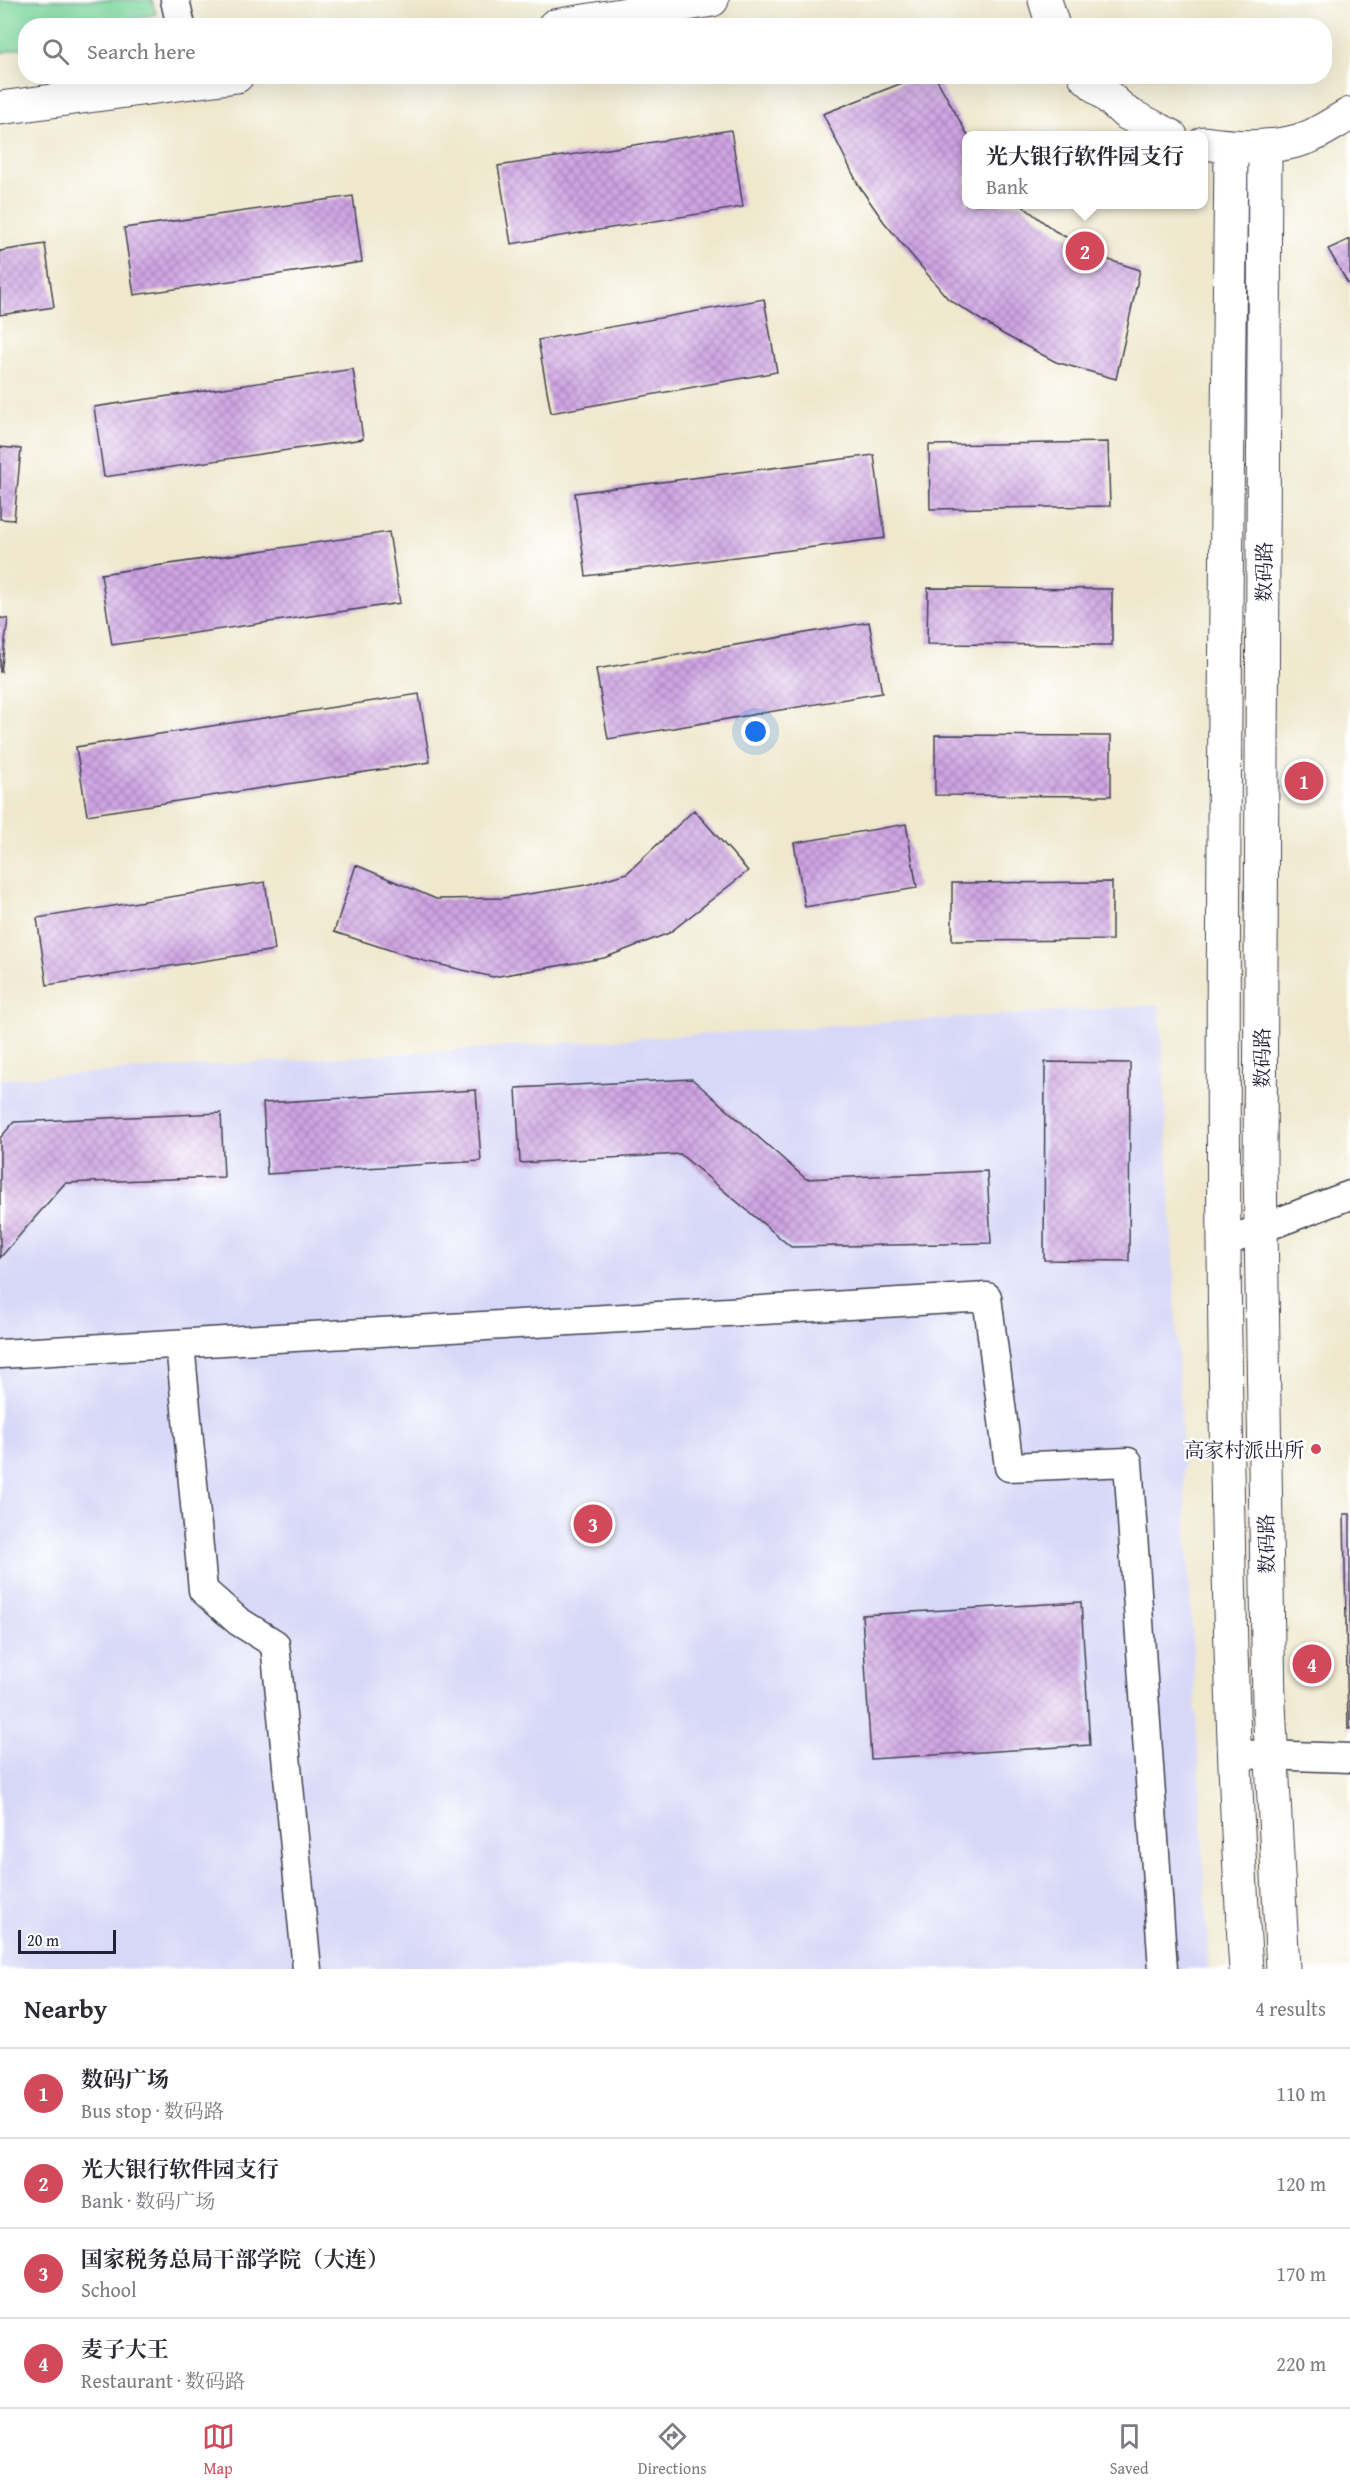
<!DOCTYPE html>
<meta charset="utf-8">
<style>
body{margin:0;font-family:"Gentium Book Plus","Noto Serif SC",serif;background:#f2f2f3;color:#2b2b33}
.scale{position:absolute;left:18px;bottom:15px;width:98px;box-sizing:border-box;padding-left:6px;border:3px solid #22223b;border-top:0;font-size:16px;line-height:21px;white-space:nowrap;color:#22223b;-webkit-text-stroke:4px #fff;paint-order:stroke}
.you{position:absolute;left:756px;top:732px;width:21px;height:21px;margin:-15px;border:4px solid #fff;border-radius:50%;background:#1a73e8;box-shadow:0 0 0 9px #1a73e833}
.badge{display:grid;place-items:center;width:39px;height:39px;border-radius:50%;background:#d1495b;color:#fff;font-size:20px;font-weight:700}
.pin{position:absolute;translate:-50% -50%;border:3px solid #fff;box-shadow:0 2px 6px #0006}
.popup{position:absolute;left:962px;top:131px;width:246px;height:78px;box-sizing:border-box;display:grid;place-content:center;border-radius:12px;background:#fff;filter:drop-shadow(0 2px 4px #0005);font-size:20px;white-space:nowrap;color:#7c7c81}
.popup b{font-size:22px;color:#2b2b33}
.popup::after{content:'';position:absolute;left:50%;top:100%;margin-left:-12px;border:12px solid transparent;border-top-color:#fff}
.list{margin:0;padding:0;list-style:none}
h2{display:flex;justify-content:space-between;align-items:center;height:78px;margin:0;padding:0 24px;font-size:26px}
h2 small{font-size:20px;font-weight:400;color:#7c7c81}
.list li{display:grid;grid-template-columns:39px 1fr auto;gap:18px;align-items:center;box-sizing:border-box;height:90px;padding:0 24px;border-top:2px solid #e1e1e2}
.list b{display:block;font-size:22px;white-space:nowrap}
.list p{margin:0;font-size:20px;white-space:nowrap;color:#7c7c81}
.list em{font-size:20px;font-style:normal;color:#7c7c81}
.icon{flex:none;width:33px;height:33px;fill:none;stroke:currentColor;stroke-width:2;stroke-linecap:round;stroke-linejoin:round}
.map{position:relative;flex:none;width:1350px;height:1969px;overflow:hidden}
.search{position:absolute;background:#fff;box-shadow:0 6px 24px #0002;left:18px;right:18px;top:18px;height:66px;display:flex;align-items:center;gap:15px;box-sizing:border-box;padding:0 21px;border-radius:24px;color:#7c7c81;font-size:22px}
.sheet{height:438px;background:#fff}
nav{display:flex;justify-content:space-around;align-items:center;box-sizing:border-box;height:84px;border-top:2px solid #e1e1e2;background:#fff;font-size:16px;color:#7c7c81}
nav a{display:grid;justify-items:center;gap:3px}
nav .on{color:#d1495b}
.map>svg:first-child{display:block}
</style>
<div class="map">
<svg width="1350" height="1969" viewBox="0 0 1350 1969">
<defs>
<pattern id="building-cross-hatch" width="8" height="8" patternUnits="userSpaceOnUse" patternTransform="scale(1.5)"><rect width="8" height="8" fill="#cfa4e3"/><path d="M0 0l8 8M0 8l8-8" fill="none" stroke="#a885b9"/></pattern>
</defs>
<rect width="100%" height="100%" fill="#fff"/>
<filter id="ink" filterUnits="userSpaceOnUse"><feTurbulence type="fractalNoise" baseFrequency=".0167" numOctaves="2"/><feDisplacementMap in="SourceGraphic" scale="12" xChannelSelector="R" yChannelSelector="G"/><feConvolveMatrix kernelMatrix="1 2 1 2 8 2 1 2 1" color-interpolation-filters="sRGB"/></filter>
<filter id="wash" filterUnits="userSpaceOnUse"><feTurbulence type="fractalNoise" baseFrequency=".008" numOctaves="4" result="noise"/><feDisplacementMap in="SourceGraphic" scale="24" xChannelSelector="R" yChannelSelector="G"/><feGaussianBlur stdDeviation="1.35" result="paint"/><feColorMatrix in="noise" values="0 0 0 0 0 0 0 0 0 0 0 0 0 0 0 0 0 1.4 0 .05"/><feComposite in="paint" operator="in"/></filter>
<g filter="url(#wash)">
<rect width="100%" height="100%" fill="#efe8cd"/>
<path fill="#d7d7f8" d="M1160 1005 1209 1969H0V1079Z"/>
<path fill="#7ed89f" stroke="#507d6d" stroke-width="1.5" d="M0 0H152L156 14 109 25 26 26 25 47 0 53Z"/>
<g id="blocks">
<path fill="url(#building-cross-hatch)" d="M920 76H935L968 136 966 204H1020L1055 231 1106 259 1140 270 1116 379 1056 362 1003 334 948 299 884 222 859 186 823 114Z
M731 130 743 207 511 244 498 166Z
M353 196 362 262 134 295 124 228Z
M1350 239V287L1328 249Z
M45 244 54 307 0 315V251Z
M764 299 777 372 551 413 538 340Z
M353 369 363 439 104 477 94 407Z
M1108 442 1110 506 930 509 929 445Z
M0 447 21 449 14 520 0 519Z
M874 455 885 538 586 576 575 493Z
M389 532 400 603 112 645 101 574Z
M928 588 1112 589V645L927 644Z
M0 618 8 619 1 672H0Z
M869 622 882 693 608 739 596 669Z
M419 694 430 762 87 815 76 747Z
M935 735 1111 736V796L935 795Z
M694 810 748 871 669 933 604 958 493 977 424 961 334 932 356 865 436 899 503 898 586 885 627 873Z
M906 824 917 888 805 907 794 843Z
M265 882 275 950 47 985 37 918Z
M1112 882V940L952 941V883Z
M1045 1062 1130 1063 1129 1261 1044 1260Z
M692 1079 806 1179 987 1171 991 1243 791 1247 680 1154 520 1163 516 1088Z
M476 1090 481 1161 267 1174 263 1103Z
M221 1113 224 1177 65 1183 0 1258V1138L14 1122Z
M1344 1514H1350V1729H1348Z
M1081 1602 1090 1745 871 1759 862 1615Z"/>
</g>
</g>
<g filter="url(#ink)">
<use href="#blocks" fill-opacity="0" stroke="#414051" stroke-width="1.5"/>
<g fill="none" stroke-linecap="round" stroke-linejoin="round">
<defs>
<path id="street" d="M175 0 181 26
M1223 1243 1350 1195
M180 1344 203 1590 238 1621 275 1644 307 1969
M0 1354 987 1297 1009 1467 1128 1462 1163 1969
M1233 1754 1350 1758"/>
<path id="secondary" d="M1045 0 1053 26
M554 26 712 0
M1085 76 1126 113 1171 136
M0 108 237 76
M1204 143C1238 148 1276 150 1309 137 1323 131 1337 121 1350 114
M1265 146 1260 1166 1269 1705 1283 1969
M1231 147C1227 568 1219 990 1226 1411 1229 1597 1233 1783 1246 1969"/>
</defs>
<use href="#street" stroke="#414051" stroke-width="31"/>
<use href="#secondary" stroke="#414051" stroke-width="35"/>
<use href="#street" stroke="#fff" stroke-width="28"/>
<use href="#secondary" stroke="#fff" stroke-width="33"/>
</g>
</g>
<circle fill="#d1495b" stroke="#fff" stroke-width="2" cx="1316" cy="1449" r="6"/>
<g text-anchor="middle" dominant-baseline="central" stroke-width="5" stroke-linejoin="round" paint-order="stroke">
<g font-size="20" fill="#22223b" stroke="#fff">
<text transform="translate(1263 572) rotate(-90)">数码路</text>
<text transform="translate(1261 1058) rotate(-90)">数码路</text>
<text transform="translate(1266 1544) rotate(-91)">数码路</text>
</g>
<g font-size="20" fill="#22223b" stroke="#fff" text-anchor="end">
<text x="1304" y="1449">高家村派出所</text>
</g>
</g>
</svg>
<div class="scale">20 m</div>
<div class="you"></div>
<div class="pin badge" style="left:1304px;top:781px">1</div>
<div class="pin badge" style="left:1085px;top:251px">2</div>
<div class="popup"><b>光大银行软件园支行</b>Bank</div>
<div class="pin badge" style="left:593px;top:1524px">3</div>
<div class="pin badge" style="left:1312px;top:1664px">4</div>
<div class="search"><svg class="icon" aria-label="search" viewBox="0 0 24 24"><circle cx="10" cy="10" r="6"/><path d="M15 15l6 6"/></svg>Search here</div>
</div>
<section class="sheet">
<h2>Nearby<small>4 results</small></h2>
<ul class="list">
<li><span class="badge">1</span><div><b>数码广场</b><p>Bus stop · 数码路</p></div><em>110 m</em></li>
<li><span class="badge">2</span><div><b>光大银行软件园支行</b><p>Bank · 数码广场</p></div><em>120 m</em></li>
<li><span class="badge">3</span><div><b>国家税务总局干部学院（大连）</b><p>School</p></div><em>170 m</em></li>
<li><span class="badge">4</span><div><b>麦子大王</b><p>Restaurant · 数码路</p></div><em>220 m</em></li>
</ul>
</section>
<nav>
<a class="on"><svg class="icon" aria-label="map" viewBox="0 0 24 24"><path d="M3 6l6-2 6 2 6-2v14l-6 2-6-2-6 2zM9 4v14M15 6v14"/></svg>Map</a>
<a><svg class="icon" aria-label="directions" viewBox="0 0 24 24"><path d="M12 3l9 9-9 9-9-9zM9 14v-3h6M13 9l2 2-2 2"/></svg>Directions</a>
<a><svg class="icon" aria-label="saved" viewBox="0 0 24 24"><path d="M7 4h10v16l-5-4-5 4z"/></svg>Saved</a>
</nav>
